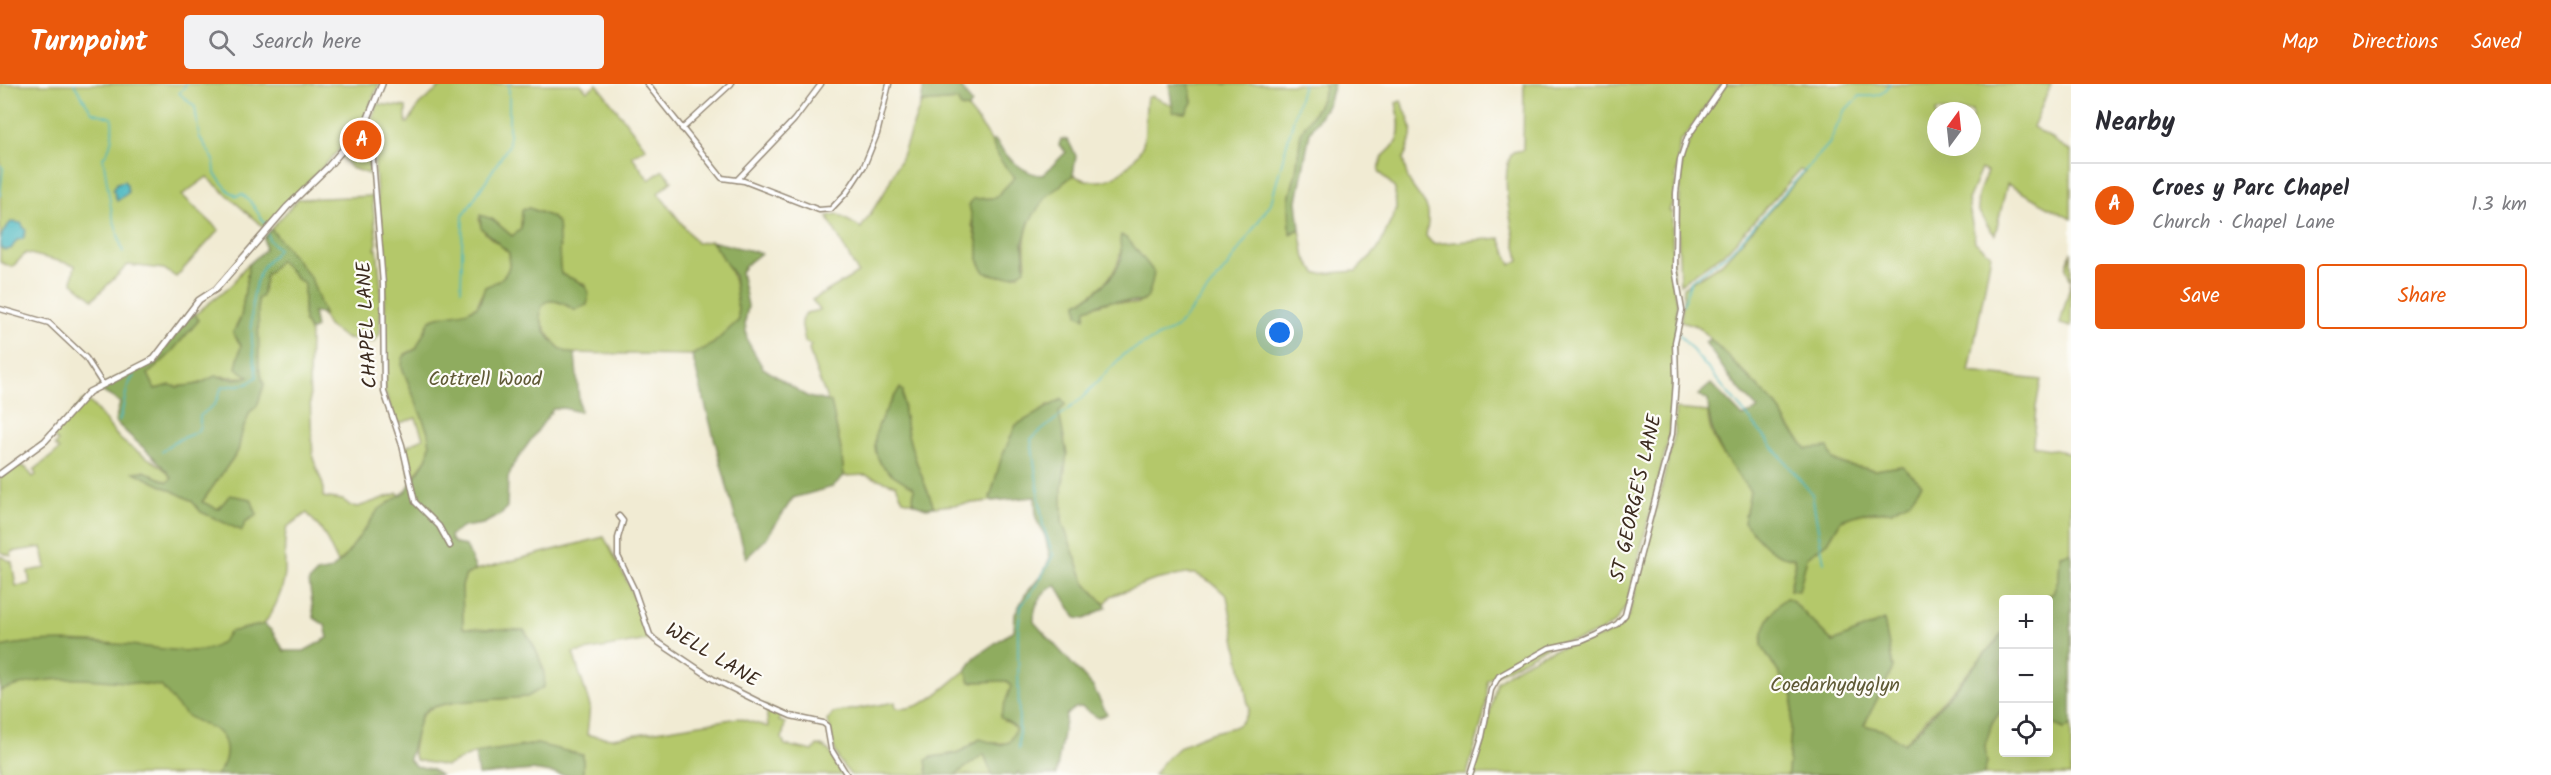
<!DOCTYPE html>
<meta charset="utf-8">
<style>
body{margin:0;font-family:Kalam,sans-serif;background:#f2f2f3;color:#2b2b33}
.controls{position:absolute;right:18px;bottom:18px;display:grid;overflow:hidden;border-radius:6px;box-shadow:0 6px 24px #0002}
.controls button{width:54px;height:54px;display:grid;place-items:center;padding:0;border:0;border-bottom:2px solid #e1e1e2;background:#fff;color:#2b2b33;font:30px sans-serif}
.compass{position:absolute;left:1927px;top:18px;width:54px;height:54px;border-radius:50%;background:#fff;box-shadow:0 6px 24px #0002;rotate:15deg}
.you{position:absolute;left:1280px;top:249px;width:21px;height:21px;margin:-15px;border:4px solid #fff;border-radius:50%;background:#1a73e8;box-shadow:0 0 0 9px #1a73e833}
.badge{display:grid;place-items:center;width:39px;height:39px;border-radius:50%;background:#ea580c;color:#fff;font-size:20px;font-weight:700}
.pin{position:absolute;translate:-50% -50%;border:3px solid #fff;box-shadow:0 2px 6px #0006}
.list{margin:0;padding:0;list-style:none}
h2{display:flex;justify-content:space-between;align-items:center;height:78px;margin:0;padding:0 24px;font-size:26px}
h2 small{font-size:20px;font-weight:400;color:#7c7c81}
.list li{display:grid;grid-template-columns:39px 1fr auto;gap:18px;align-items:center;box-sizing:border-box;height:84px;padding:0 24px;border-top:2px solid #e1e1e2}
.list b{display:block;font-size:22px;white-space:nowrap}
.list p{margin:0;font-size:20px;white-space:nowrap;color:#7c7c81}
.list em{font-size:20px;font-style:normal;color:#7c7c81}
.actions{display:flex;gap:12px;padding:18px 24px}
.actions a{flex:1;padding:14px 0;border:2px solid #ea580c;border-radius:6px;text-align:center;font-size:21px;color:#ea580c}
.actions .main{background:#ea580c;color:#fff}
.icon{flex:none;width:33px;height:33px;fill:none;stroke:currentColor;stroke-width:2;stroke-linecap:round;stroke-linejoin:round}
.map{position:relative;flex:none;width:2071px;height:691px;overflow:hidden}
header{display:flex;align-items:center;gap:36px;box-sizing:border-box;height:84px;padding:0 30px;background:#ea580c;color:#fff}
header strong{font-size:28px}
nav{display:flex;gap:33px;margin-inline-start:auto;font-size:21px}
.search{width:420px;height:54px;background:#f2f2f3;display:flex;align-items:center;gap:15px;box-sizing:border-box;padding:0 21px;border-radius:6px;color:#7c7c81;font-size:22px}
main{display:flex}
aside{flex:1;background:#fff}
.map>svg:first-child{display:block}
</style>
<header>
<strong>Turnpoint</strong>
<div class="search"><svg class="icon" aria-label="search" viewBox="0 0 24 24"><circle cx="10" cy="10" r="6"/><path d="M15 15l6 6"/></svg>Search here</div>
<nav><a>Map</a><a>Directions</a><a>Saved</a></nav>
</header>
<main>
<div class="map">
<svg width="2071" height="691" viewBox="0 0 2071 691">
<rect width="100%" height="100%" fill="#fdfcf7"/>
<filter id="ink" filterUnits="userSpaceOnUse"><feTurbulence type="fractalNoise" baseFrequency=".0167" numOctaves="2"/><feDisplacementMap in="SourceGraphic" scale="12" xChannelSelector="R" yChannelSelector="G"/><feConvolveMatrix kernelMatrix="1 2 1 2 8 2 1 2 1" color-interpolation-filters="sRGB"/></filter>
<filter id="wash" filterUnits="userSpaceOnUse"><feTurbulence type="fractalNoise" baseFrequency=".008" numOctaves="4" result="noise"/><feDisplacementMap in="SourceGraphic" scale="24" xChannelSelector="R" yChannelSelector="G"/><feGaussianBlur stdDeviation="1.35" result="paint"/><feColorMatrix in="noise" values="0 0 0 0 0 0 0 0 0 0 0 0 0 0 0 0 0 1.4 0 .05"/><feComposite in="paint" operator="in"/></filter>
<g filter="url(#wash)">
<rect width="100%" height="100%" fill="#f1ebd3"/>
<path fill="#b4c86b" stroke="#787944" stroke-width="1.5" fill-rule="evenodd" d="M0 0H379L361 43 264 144 207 93 182 111 219 146 176 193 164 185 128 181 93 215 72 198 75 181 26 169 12 183 0 178Z
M444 0H581L587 7 597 0 646 64 632 72 649 96 663 86 672 97 658 109 697 159 711 157C736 189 735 196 739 236L713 260 692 271 567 269C550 262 524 214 553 217 560 217 569 223 575 226L585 200 561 190 558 174 560 162 543 129 529 124 522 126 521 145 512 152 492 135H479C482 154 498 156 509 169 512 189 503 196 485 203L477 222 467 228 430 236 416 265 405 270 402 283 428 348 430 361 427 374 411 396 404 364 423 354 416 334 396 340 385 308V199L382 165 386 163 381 160 371 36 378 20 406 23V39H408L419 21Z
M1189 0H1324L1325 5 1318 22 1301 48 1296 88 1289 115 1290 149 1300 145 1305 174 1317 190 1356 187 1378 165 1396 126 1395 105 1379 87C1383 64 1387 73 1396 58 1402 46 1399 31 1396 19L1401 17C1413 42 1416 49 1403 75 1405 82 1406 92 1410 99 1426 124 1432 119 1426 152L1433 160 1500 154 1511 181 1519 176C1514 150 1497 90 1513 68L1523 66 1524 0H1721L1685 53 1680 56 1674 114 1669 127 1672 128 1673 200 1677 218 1670 349 1627 521 1615 539 1601 547 1581 555 1554 559 1487 596C1489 629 1474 659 1467 691H1154C1167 669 1185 658 1208 650 1226 643 1241 648 1249 625L1227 512 1211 498 1196 490H1186L1155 496 1111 512 1105 520 1085 499 1062 438V405L1065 386 1059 328 1065 321H1048L1036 332 1016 341 990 413 992 417 934 423C919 385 902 349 903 307L880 379 914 404 913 419 903 416 896 401 866 391 844 392 841 366 831 319 828 318C821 298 814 286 809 265L811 261 805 258 801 237 806 229 820 226 812 216 858 189 827 132 837 130 861 144 884 109 902 72 921 19 957 16 961 23 968 25C976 35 986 46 991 57 1000 73 1001 80 1016 93L995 114 973 115 972 141 978 161V175L984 188 998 192 1018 191 1026 180C1022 154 1027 135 1044 115 1052 105 1064 100 1073 91 1093 101 1110 99 1127 83 1134 76 1140 69 1143 60 1147 45 1144 29 1147 14L1152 12 1172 21 1174 28 1192 18ZM1121 161 1144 217 1135 220 1112 217 1086 225 1077 219C1099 208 1122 187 1121 161Z
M1726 0H2051L2033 43 2071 67V135L2007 100 1995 151C1973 124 1973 120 1987 88L1981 85 1968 116 1975 158 1991 170 1969 288 2041 296 2036 323 2033 362 2071 369V469L2060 471 2059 493 2053 510 2035 515 2004 516 2003 549 1904 660 1885 647 1864 641 1893 584 1884 537 1833 558 1790 515 1786 514C1773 524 1758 548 1763 564L1793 612 1788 691H1472L1484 654 1497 598C1512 585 1532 574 1550 567 1577 556 1612 559 1629 531L1675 349V325L1708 328C1708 360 1734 384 1751 408 1766 429 1780 452 1794 474L1795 480 1790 505 1799 506 1807 473 1828 458 1841 436 1863 429 1892 427 1902 382 1875 386 1846 381 1807 365 1790 344 1777 322 1740 284 1697 242 1681 237 1684 203 1722 179 1805 88 1800 86 1727 167 1680 200 1678 147 1682 75 1695 44ZM1936 27H1972V63H1936Z
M357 52 361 60 369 56V90L351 84 342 73H338Z
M372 112 377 159 375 165H377L381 203 380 250 374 258 347 255 328 242 288 168 271 145 298 115Z
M2071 167V243L2060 240 2071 198 2066 184Z
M280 175 297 195 304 199V238L310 247 309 296 313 374 323 401V413L343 416 351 422 358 423 398 409 400 412C367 430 365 456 338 479L323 448 307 429 287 443C283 458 285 471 285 486 285 503 274 527 264 540L278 556 285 570 362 691H0V472L12 478 16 502 30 500 28 487 46 484 42 463 11 468V472L0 468V393L19 380 26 384 33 393 36 391 34 386 59 366 55 361 58 358 53 352 82 317 86 316C96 321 110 345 120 355 137 371 158 375 172 394L168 398 144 387 135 388 191 416 201 428 242 446 245 438 257 431 218 425 202 418 238 367 242 348 250 328 257 322 264 301 259 283 258 215 262 212 266 191Z
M249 180 241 233 233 249 241 261 251 293C239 294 230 293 218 292 212 292 207 297 201 299 185 305 171 300 155 305L148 290 167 273 199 236 195 231C207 219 222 211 233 199 239 192 241 185 249 180Z
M604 453 629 501 648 556 573 569 590 622 587 651 612 654 738 634 768 643 766 622 781 631 779 637 785 639 782 655 785 661 813 667 817 661C836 664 832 681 844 691H583V671L475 669 446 682 416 676C410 667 415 660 416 650 418 642 419 633 425 628 438 615 507 615 527 613L544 586 532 558 463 544 462 501 466 491 476 486Z
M966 586 970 598 1007 597 1012 602 1004 637 1011 638 1016 644 1010 658C997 662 987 656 974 658 962 670 947 671 931 673L928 691H851C841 682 835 670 832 656 831 649 831 643 827 637L833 629 895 618 896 624C924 628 945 602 966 586Z
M2001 624H2004V668H2048L2049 638 2064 645 2071 642V691H1983C1987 680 1984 672 1985 661 1987 647 1994 635 2001 624Z
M984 670 992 691H955Z"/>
<path fill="#8fac5f" stroke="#656b3e" stroke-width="1.5" d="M924 0H959L972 20 968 25 961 23 957 16 921 19Z
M1169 0H1189L1192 18 1186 29 1173 28Z
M1324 0H1334L1328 20 1310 48 1297 117 1300 145 1290 150 1289 115 1296 88 1301 48 1318 22 1325 5Z
M1061 55 1068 56 1076 72 1073 91 1045 114 1029 138 1023 159 1025 185C1012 195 999 193 984 188L978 175V161L969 121 973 115 995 114 1015 93C1004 82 996 73 992 57L995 56C1005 72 1024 91 1043 91L1066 68 1059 61Z
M529 124 552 133 558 139C560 156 558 173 561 190 578 197 593 200 587 221L575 226C569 223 561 217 554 217 527 214 544 267 575 270L580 328 563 324 553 325 513 381 508 394 507 423 502 430 483 440 463 443 450 451 451 456 456 460 466 462 476 486 466 491 462 501 463 544 524 546C534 561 547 585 544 603L527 613 455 618 429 624 421 632 409 675 415 682 431 685 440 691H216C227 680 231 660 218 648 212 642 194 638 185 630 176 622 169 611 161 602 103 596 56 587 0 607V563C43 553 95 558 139 562 155 564 190 569 204 566 216 564 224 558 229 548L264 540 272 547 284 567H304L328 554 325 541 314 534 309 497 317 489 331 486 345 473 378 426 406 407 427 374 430 361 428 348 402 283C402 270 406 270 416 265L430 236C443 229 469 231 478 221 482 217 482 208 485 203 503 196 512 189 509 169L481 144 480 131 492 135 512 152 521 145 522 126Z
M271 145 311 194 324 230 313 228 316 244 310 247 304 238V199L297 195 280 176 266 191 262 212 258 215 259 283 264 301 257 322 250 328 242 348 238 367 202 418 218 425 230 411 251 415 257 431 245 438 242 447 201 428 191 416 134 388 144 387 168 398 172 394C156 371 133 357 115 337L120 319C113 312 105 311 98 304L125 290 139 286 160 271 192 227 199 236 167 273 148 290 155 305 170 301 177 303 199 300 215 292 234 295 249 293 236 284 241 261 233 249 241 233 249 180 265 166 264 154Z
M1121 151 1128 155 1154 188C1147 228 1145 216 1114 217 1105 217 1095 222 1086 225L1085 234 1078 231 1077 219C1094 211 1115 194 1121 175 1123 167 1118 158 1121 151Z
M711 157 761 169 746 181 741 188 748 222 745 238 747 256 763 284 808 313 831 318 841 366 844 392 832 403 793 414 765 456 746 474 692 271 713 260 739 236 734 191Z
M1710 255 1777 322 1790 344 1807 365 1828 363 1833 376 1846 381 1875 386 1902 382 1922 400 1910 417 1891 427 1863 429 1841 436 1828 458 1807 473 1799 507 1790 506 1795 480 1794 474C1771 473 1758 454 1744 438L1750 407C1727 378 1708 355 1708 316L1698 311 1711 300 1743 333 1758 325 1732 297 1705 258Z
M900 304 903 307C902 349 919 385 934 423L926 424 913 419 914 404C904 397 886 389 880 378 865 354 886 324 900 304Z
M1062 315 1065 321 1059 328 1067 370 1062 405V438L1085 499 1107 523 1085 535 1076 534 1056 501C1041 508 1033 522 1034 538L1093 603 1107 630 1098 634 1082 623 1075 624 1066 631 1056 691H1020L1018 688 1016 691H992L984 670 955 691H928L926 676C935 670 945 673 955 670 965 667 971 660 980 655L1000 661 1010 658 1016 644C1011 638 1005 638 1000 633L1011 602 1007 597 970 598 966 586 975 573 1014 546 1015 530 1025 511 1044 488 1050 473 1045 452 1036 435 1035 413 992 417 990 414 1001 375 1016 341Z
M2071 469V642L2064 645 2049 638 2048 516 2035 515 2053 510 2059 493 2060 471Z
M1786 514 1790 515 1833 558 1884 536 1893 584 1864 641 1885 647 1904 660 1925 639 2003 549V624L1992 639 1985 662 1987 679 1983 691H1788L1793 612 1763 564C1758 548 1773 524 1786 514Z
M537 660 583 671V691H564L532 686 478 691 475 669Z"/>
<path fill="#48b7c0" stroke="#42706f" stroke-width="1.5" d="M124 97 127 101 128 109 117 117 113 105 117 99Z
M11 138 21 139 26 147 23 155 17 156 11 165 4 166 0 163C0 151 3 147 11 138Z"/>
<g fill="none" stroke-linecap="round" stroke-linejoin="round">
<path stroke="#48b7c0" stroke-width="1.5" d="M74 0 92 28 112 34C113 46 113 64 103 73L112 130 123 168
M187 0 179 9 195 23 199 52 214 76 215 90 229 107 237 112 242 110 250 117 266 141
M0 81 3 84 0 112
M461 206 463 132 509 61V0
M1683 221 1691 197 1731 167 1810 81 1829 60 1844 27 1860 12C1874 13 1882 13 1890 0
M1676 247 1678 234
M1679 250 1812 410 1824 479
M119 337C125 323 124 303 134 292
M162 368 173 358 197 348 200 342V332L215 320 222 303 247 300 257 293C251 263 246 210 263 183 267 177 274 172 278 165L269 156 268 151
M1019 665 1018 545 1021 522 1037 501 1053 471 1043 442 1031 355 1081 315 1124 270 1176 244 1227 183 1271 119 1303 0"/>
</g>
</g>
<g filter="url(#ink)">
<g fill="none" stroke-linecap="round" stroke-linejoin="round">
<defs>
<path id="minor" d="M647 0 722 94 744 97 819 126 831 125 847 108 864 82 877 50 889 0
M366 39 371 51 383 200 384 308 402 361 415 418 439 442 450 462
M682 45 731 0
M737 96 794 36 821 0
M0 225 49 239 86 274 102 299
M619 432 623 437 618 454V472L634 505 650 551 655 556 713 595 759 618 791 632 823 639 827 642 831 665 847 691
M1470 691 1482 653 1491 606 1499 592 1549 564 1582 557 1596 551 1617 540 1625 531 1672 350 1676 297 1675 258 1682 226 1675 185 1676 109 1680 76 1687 54 1724 0"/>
<path id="tertiary" d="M0 390 45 357 89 308 154 275 199 216 216 205 287 123 327 84 366 39 382 0"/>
</defs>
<use href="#minor" stroke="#968a78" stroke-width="7"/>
<use href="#tertiary" stroke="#968a78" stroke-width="8"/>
<use href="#minor" stroke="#fff" stroke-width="4"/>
<use href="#tertiary" stroke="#fff" stroke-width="5"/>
</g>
</g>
<g text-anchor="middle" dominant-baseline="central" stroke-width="4.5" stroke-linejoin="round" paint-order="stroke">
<g font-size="20" fill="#3b2a1e" stroke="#fdfcf7">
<text transform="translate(368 241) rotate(-93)">CHAPEL LANE</text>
<text transform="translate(1637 414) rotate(-77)">ST GEORGE'S LANE</text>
<text transform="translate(712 572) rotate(31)">WELL LANE</text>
</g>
<g font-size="20" fill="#5f5935" stroke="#fdfcf7">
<text x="485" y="296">Cottrell Wood</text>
<text x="1835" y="602">Coedarhydyglyn</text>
</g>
</g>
</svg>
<div class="controls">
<button>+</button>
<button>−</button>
<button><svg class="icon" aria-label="locate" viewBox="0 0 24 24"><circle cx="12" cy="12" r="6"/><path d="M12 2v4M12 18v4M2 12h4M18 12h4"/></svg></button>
</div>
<svg class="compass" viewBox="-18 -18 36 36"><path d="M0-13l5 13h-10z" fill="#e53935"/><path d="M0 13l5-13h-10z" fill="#7c7c81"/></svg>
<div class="you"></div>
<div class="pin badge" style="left:362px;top:56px">A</div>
</div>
<aside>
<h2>Nearby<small></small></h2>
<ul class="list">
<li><span class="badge">A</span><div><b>Croes y Parc Chapel</b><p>Church · Chapel Lane</p></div><em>1.3 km</em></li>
</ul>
<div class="actions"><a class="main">Save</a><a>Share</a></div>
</aside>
</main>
